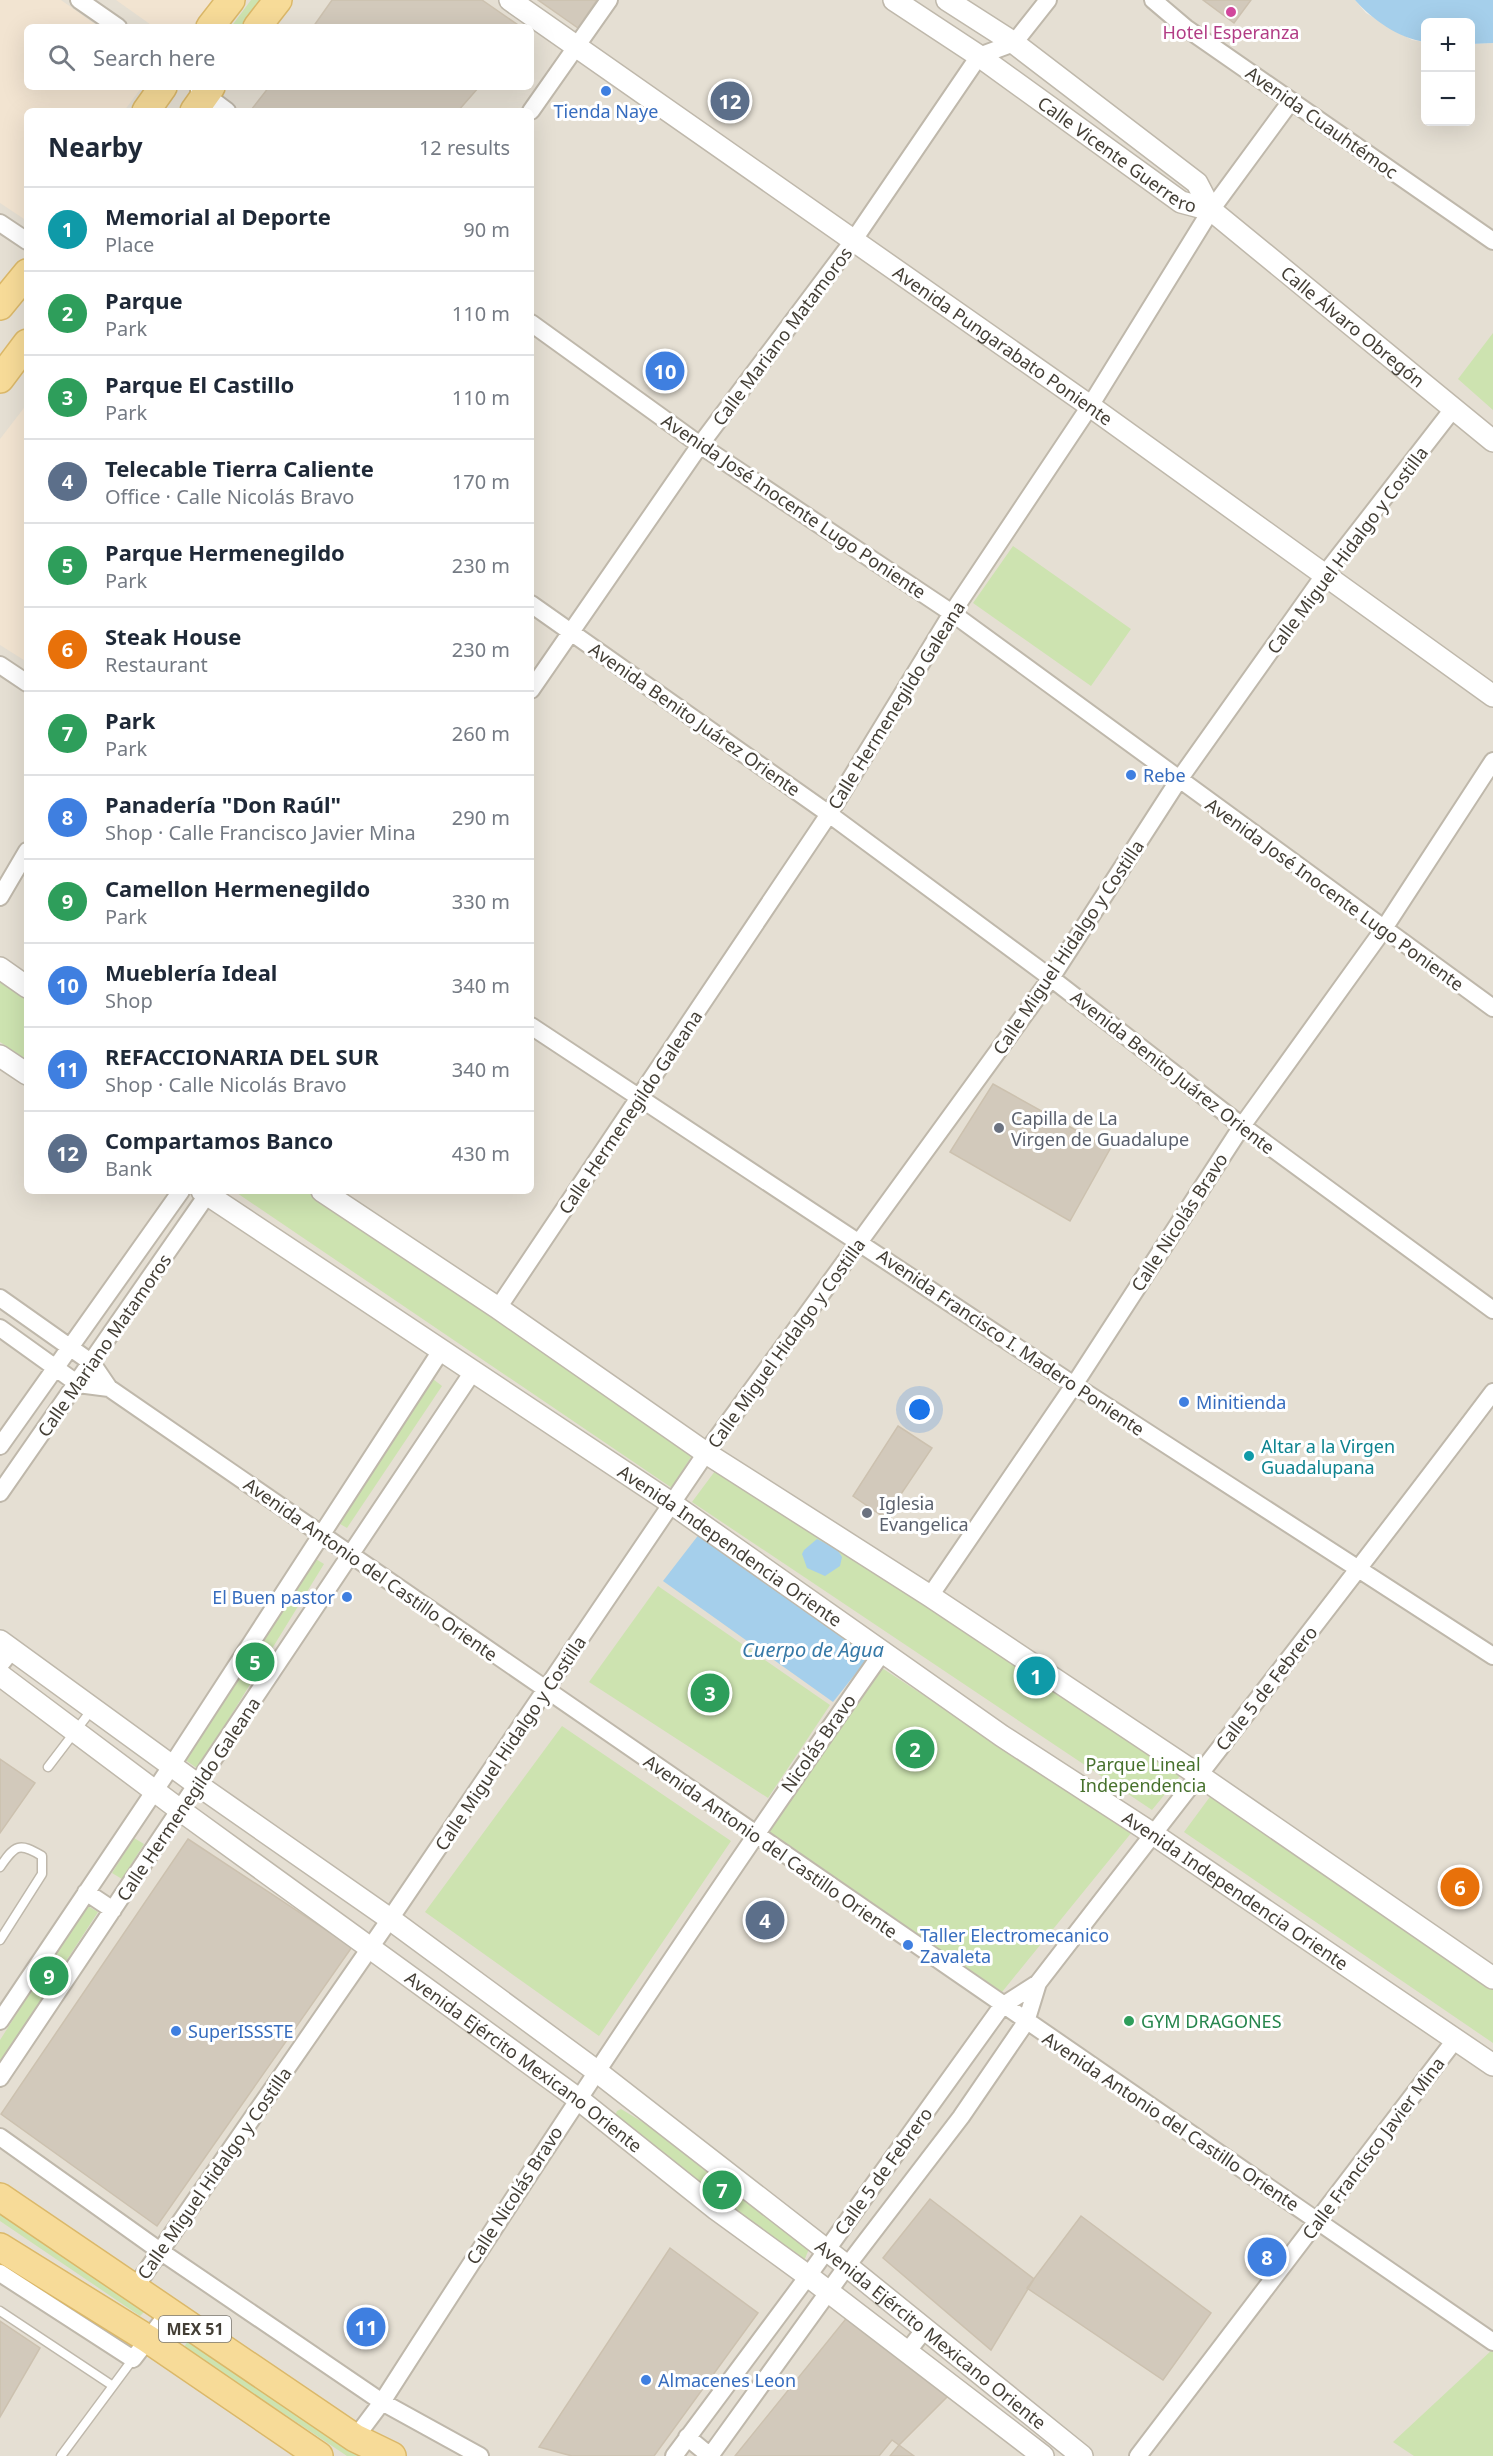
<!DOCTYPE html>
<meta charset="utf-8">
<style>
body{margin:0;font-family:"Noto Sans",sans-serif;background:#f2f2f3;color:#1f2937}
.controls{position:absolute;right:18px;top:18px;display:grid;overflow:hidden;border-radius:9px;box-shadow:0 6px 24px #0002}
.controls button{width:54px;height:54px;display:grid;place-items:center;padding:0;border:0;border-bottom:2px solid #e0e1e3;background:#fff;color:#1f2937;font:30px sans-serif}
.you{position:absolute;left:920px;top:1410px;width:21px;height:21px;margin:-15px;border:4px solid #fff;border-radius:50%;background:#1a73e8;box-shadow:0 0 0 9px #1a73e833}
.badge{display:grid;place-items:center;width:39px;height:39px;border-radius:50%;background:#eb3e22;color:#fff;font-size:20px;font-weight:700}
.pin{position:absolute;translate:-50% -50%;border:3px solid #fff;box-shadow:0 2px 6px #0006}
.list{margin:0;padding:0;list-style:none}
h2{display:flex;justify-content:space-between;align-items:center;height:78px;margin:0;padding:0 24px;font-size:26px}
h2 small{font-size:20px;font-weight:400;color:#747a83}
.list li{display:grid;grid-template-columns:39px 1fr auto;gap:18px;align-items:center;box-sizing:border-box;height:84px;padding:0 24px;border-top:2px solid #e0e1e3}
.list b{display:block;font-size:22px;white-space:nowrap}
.list p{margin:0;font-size:20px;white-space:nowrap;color:#747a83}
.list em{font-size:20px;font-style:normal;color:#747a83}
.icon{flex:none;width:33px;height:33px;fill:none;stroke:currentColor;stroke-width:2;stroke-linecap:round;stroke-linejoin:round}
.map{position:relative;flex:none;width:1493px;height:2456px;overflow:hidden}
.search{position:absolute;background:#fff;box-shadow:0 6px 24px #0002;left:24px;top:24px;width:510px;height:66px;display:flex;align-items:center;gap:15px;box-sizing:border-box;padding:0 21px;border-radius:9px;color:#747a83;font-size:22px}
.panel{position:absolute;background:#fff;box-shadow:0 6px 24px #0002;left:24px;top:108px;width:510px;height:1086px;border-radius:9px}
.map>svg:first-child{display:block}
</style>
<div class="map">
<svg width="1493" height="2456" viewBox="0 0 1493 2456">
<rect width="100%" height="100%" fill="#f1ede5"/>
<path fill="#e5dfd3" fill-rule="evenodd" d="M0 0H1355L1366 13 1412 40 1425 42 1426 122H1470L1471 44 1493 43V2456H0ZM27 27H531V87H27ZM27 111H531V1191H27Z"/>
<path fill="#f2e4d1" d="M0 0H61L99 27H27V87H142L124 111H27V221L0 203Z
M116 0H213L192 27H154Z
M27 404V662L0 645V439Z"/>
<path fill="#cde3b0" d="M251 0H269L248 27H231Z
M1493 333V410L1458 379Z
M1013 546 1131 629 1091 686 973 603Z
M0 978 27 996V1060L0 1042Z
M234 1191H310L694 1452 672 1488Z
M433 1379 442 1386 347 1528 335 1521Z
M718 1467 1184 1771 1152 1810 692 1502Z
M311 1556 324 1564 198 1769 184 1759Z
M658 1586 830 1705 768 1798 589 1682Z
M882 1668 1132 1832 1002 1992 764 1831Z
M562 1726 731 1841 599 2036 425 1912Z
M1212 1794 1493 1987V2043L1184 1832Z
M134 1838 144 1844 122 1879 112 1873Z
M86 1905 98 1912 0 2063V2040Z
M621 2109 671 2139 809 2249 804 2261H799L614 2118 617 2111Z
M0 2207 147 2309 140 2316 0 2221Z
M192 2335 370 2456H347L184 2347Z
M1493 2349V2456H1414L1393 2442Z"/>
<path fill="#a5cfeb" d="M1355 0H1493V43L1471 44 1470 22H1426L1425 42C1398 38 1373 20 1355 0Z
M700 1533 872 1653 833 1702 663 1581Z
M817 1539 837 1549 842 1557 840 1566 825 1576 807 1568 802 1554 804 1550Z"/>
<path fill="#d2c9bb" stroke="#ccc1af" stroke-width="1.5" d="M332 0H482L521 27H313Z
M538 0H597L578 28Z
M1203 0H1251L1234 23Z
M269 87H479L458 111 251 110Z
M993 1084 1110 1149 1070 1221 950 1152Z
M898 1426 932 1448 885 1518 853 1496Z
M0 1759 35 1783 0 1833Z
M188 1839 352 1947 157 2226 1 2114Z
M930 2199 1034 2279 991 2350 883 2258Z
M1081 2216 1211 2313 1163 2380 1027 2288Z
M670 2248 758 2313 654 2456H572L539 2447Z
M849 2315 950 2394 899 2445 892 2440 879 2456H735Z
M0 2321 40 2348 0 2417Z
M899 2445 914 2456H890Z"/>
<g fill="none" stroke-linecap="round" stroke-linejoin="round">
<defs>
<path id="service" d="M48 1767 93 1708
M0 1867C15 1845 19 1842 42 1856V1874L0 1940
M0 2311 113 2386
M61 2456 133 2359"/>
<path id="minor" d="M79 0 118 27
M1153 0 1186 28 1493 241
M199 90 227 111
M531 111 609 0
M0 223 27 241
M531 323 700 445 952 613 1493 1008
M531 604 829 814 1051 978 1242 1126 1493 1310
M0 665 27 683
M531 690 700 445 853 241 979 56 1014 43 1048 0
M0 897 27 851
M531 1026 1074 1385 1493 1656
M0 1298 92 1363 109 1388 1493 2342
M498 1308 829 814 952 613 1090 406 1211 210 1291 101
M0 1328 78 1384 109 1388
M0 1446 181 1191
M0 1493 207 1195
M930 1596 1074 1385 1242 1126 1383 930 1493 761
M0 1665 12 1650
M86 1892 113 1910
M0 2021 172 1765 442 1349
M0 2078 474 1370
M0 2137 160 2251 382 2402 480 2456
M0 2273 133 2359 169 2312
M134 2289 390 1919 706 1453 1051 978 1178 781 1325 574 1453 409
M907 2352 925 2329
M687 2437 710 2456 847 2266 961 2117 1026 2022 1038 1983
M355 2438 382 2402C544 2149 709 1899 882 1653
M674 2456 808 2276 1002 2006 1038 1983C1190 1786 1343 1591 1493 1392
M1138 2456 1455 2040"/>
<g id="tertiary">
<path id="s1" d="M510 0 1090 406 1493 696"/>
<path id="s2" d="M894 0 979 56 1181 202 1211 210"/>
<path id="s3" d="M947 0 1014 43 1197 183 1211 210 1493 441"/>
<path d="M0 968 27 987"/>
<path d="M0 1056 27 1074"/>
<path id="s4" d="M202 1191 671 1503 1002 1736 1153 1834 1493 2065"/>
<path d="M322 1191 498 1308 706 1453 930 1596 1197 1774 1493 1978"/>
<path id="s5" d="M0 1641 198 1785 390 1919 595 2070 847 2266 1082 2456"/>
<path id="s6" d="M0 1675 180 1810 577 2098 716 2209 808 2276 1043 2456"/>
</g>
<path id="primary" d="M210 27 231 0
M257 27 278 0
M146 111 163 87
M194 111 211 87
M0 306 27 273
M0 379 27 343
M0 2197 355 2438 392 2456
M0 2247 148 2339 319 2456"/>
</defs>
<use href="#service" stroke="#bfb8ab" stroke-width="11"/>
<use href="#minor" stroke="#bfb8ab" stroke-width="20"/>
<use href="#tertiary" stroke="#bfb8ab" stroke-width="24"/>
<use href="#primary" stroke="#dbb869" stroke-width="30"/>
<use href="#service" stroke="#fff" stroke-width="8"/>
<use href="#minor" stroke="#fff" stroke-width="16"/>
<use href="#tertiary" stroke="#fff" stroke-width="21"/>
<use href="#primary" stroke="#f7db98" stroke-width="27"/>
</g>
<circle fill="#d1479c" stroke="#fff" stroke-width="2" cx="1231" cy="12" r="6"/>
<g fill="#3f7fe0" stroke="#fff" stroke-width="2">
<circle cx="606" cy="91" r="6"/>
<circle cx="1131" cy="775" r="6"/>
<circle cx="1184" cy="1402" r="6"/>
<circle cx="347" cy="1597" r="6"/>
<circle cx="908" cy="1945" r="6"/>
<circle cx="176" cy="2031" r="6"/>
<circle cx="646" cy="2380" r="6"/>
</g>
<g fill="#6b7280" stroke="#fff" stroke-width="2">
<circle cx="999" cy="1128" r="6"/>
<circle cx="867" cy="1513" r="6"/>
</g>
<circle fill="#0f9aa8" stroke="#fff" stroke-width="2" cx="1249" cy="1456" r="6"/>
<circle fill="#2e9e5b" stroke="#fff" stroke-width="2" cx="1129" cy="2021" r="6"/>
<g text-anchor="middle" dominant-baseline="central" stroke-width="6" stroke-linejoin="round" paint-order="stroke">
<rect fill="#fff" stroke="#7b7872" stroke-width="1.5" x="159" y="2316" width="72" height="26" rx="4.5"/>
<g font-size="16" font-weight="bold" fill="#433e35">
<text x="195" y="2329">MEX 51</text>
</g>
<g font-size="18" fill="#b23c85" stroke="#fff">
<text x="1231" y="32">Hotel Esperanza</text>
</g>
<g font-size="18" fill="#366cbe" stroke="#fff" text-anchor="start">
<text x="606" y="111" text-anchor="middle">Tienda Naye</text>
<text x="1143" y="775">Rebe</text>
<text x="1196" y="1402">Minitienda</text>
<text x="335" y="1597" text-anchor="end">El Buen pastor</text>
<text x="920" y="1935">Taller Electromecanico<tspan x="920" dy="21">Zavaleta</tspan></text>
<text x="188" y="2031">SuperISSSTE</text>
<text x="658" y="2380">Almacenes Leon</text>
</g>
<g font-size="18" fill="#433e35" stroke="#fff">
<text transform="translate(1322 122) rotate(35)">Avenida Cuauhtémoc</text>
<text stroke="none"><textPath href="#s2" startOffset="272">Calle Vicente Guerrero</textPath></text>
<text stroke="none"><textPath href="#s3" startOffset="524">Calle Álvaro Obregón</textPath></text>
<text transform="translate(782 336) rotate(-53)">Calle Mariano Matamoros</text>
<text stroke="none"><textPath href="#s1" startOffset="602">Avenida Pungarabato Poniente</textPath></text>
<text transform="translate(794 506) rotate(34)">Avenida José Inocente Lugo Poniente</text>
<text transform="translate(1347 550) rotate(-53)">Calle Miguel Hidalgo y Costilla</text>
<text transform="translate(896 705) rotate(-58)">Calle Hermenegildo Galeana</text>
<text transform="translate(695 719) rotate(35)">Avenida Benito Juárez Oriente</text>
<text transform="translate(1335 894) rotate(36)">Avenida José Inocente Lugo Poniente</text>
<text transform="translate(1068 947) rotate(-56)">Calle Miguel Hidalgo y Costilla</text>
<text transform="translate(1173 1072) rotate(38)">Avenida Benito Juárez Oriente</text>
<text transform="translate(630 1112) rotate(-56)">Calle Hermenegildo Galeana</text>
<text transform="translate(1179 1222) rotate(-57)">Calle Nicolás Bravo</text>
<text transform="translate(1011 1342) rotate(34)">Avenida Francisco I. Madero Poniente</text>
<text transform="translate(786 1343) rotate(-54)">Calle Miguel Hidalgo y Costilla</text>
<text transform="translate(104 1345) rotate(-55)">Calle Mariano Matamoros</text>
<text stroke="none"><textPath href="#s4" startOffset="636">Avenida Independencia Oriente</textPath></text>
<text transform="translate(371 1569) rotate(35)">Avenida Antonio del Castillo Oriente</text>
<text transform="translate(1266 1688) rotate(-52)">Calle 5 de Febrero</text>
<text transform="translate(510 1743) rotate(-56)">Calle Miguel Hidalgo y Costilla</text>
<text transform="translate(818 1743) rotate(-55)">Nicolás Bravo</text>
<text transform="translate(188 1799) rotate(-56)">Calle Hermenegildo Galeana</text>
<text transform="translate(771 1846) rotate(35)">Avenida Antonio del Castillo Oriente</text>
<text stroke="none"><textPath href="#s4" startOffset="1248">Avenida Independencia Oriente</textPath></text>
<text stroke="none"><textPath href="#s6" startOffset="651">Avenida Ejército Mexicano Oriente</textPath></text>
<text transform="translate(1171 2121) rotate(34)">Avenida Antonio del Castillo Oriente</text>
<text transform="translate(1373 2148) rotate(-53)">Calle Francisco Javier Mina</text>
<text transform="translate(883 2171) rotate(-54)">Calle 5 de Febrero</text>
<text transform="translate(214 2173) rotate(-55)">Calle Miguel Hidalgo y Costilla</text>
<text transform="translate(514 2195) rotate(-57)">Calle Nicolás Bravo</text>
<text stroke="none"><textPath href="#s5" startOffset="1161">Avenida Ejército Mexicano Oriente</textPath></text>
</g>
<g font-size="18" fill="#5b616d" stroke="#fff" text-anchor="start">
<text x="1011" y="1118">Capilla de La<tspan x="1011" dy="21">Virgen de Guadalupe</tspan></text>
<text x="879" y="1503">Iglesia<tspan x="879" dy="21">Evangelica</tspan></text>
</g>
<g font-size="18" fill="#0d838f" stroke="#fff" text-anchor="start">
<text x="1261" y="1446">Altar a la Virgen<tspan x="1261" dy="21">Guadalupana</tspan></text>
</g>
<g font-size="18" fill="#47712d" stroke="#fff">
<text x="1143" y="1764">Parque Lineal<tspan x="1143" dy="21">Independencia</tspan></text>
</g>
<g font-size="18" fill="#27864d" stroke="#fff" text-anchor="start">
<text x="1141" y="2021">GYM DRAGONES</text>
</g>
<g font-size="20" font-style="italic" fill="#3679a7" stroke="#fff">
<text x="813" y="1649">Cuerpo de Agua</text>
</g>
</g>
</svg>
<div class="controls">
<button>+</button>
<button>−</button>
</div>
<div class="you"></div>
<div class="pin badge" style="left:1036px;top:1676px;background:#0f9aa8">1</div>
<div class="pin badge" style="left:915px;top:1749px;background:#2e9e5b">2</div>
<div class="pin badge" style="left:710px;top:1693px;background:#2e9e5b">3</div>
<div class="pin badge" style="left:765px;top:1920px;background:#5c6f8a">4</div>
<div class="pin badge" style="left:255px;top:1662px;background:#2e9e5b">5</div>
<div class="pin badge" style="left:1460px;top:1887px;background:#e8710a">6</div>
<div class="pin badge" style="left:722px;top:2190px;background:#2e9e5b">7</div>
<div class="pin badge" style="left:1267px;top:2257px;background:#3f7fe0">8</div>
<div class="pin badge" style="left:49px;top:1976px;background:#2e9e5b">9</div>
<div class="pin badge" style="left:665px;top:371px;background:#3f7fe0">10</div>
<div class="pin badge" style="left:366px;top:2327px;background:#3f7fe0">11</div>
<div class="pin badge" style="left:730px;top:101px;background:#5c6f8a">12</div>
<div class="search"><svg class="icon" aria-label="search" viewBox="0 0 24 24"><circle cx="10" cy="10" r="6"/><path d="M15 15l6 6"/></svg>Search here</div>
<section class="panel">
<h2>Nearby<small>12 results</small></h2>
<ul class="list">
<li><span class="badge" style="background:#0f9aa8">1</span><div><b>Memorial al Deporte</b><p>Place</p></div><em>90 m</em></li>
<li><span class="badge" style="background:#2e9e5b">2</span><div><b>Parque</b><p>Park</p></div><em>110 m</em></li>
<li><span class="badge" style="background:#2e9e5b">3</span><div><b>Parque El Castillo</b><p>Park</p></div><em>110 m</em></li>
<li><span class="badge" style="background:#5c6f8a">4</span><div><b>Telecable Tierra Caliente</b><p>Office · Calle Nicolás Bravo</p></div><em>170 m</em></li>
<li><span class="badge" style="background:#2e9e5b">5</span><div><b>Parque Hermenegildo</b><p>Park</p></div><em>230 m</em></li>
<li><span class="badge" style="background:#e8710a">6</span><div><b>Steak House</b><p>Restaurant</p></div><em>230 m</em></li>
<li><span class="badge" style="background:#2e9e5b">7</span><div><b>Park</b><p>Park</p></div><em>260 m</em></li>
<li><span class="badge" style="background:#3f7fe0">8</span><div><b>Panadería &quot;Don Raúl&quot;</b><p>Shop · Calle Francisco Javier Mina</p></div><em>290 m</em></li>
<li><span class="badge" style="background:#2e9e5b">9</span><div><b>Camellon Hermenegildo</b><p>Park</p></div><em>330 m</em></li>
<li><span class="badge" style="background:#3f7fe0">10</span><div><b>Mueblería Ideal</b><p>Shop</p></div><em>340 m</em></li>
<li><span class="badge" style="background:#3f7fe0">11</span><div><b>REFACCIONARIA DEL SUR</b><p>Shop · Calle Nicolás Bravo</p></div><em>340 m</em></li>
<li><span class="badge" style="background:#5c6f8a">12</span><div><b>Compartamos Banco</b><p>Bank</p></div><em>430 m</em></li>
</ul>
</section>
</div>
